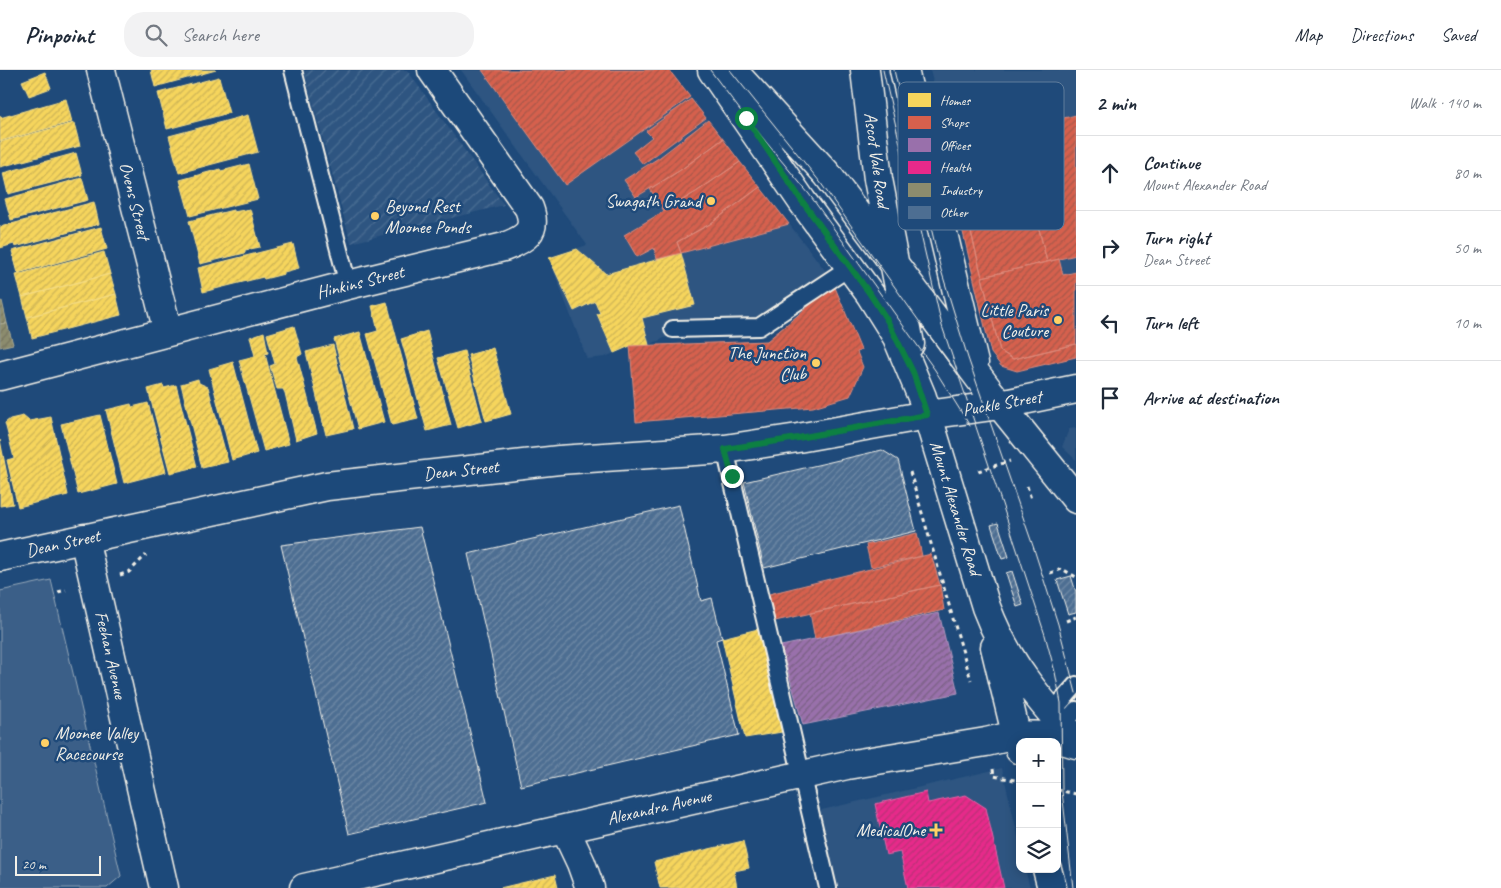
<!DOCTYPE html>
<meta charset="utf-8">
<style>
body{margin:0;font-family:Caveat,sans-serif;background:#f2f2f3;color:#1f2937}
.controls{position:absolute;right:15px;bottom:15px;display:grid;overflow:hidden;border-radius:10px;box-shadow:0 2px 12px #0003}
.controls button{width:45px;height:45px;display:grid;place-items:center;padding:0;border:0;border-bottom:1px solid #e0e1e3;background:#fff;color:#1f2937;font:25px sans-serif}
.scale{position:absolute;left:15px;bottom:12px;width:86px;box-sizing:border-box;padding-left:5px;border:2px solid #f4f1e8;border-top:0;font-size:14px;line-height:18px;white-space:nowrap;color:#f4f1e8;-webkit-text-stroke:4px #1f4a7a;paint-order:stroke}
.stop{position:absolute;width:15px;height:15px;margin:-11px;border:4px solid #0b8043;border-radius:50%;background:#fff}
.stop.end{background:#0b8043;border-color:#fff;box-shadow:0 1px 5px #0008}
.list{margin:0;padding:0;list-style:none}
h2{display:flex;justify-content:space-between;align-items:center;height:65px;margin:0;padding:0 20px;font-size:21px}
h2 small{font-size:16px;font-weight:400;color:#747a83}
.list li{display:grid;grid-template-columns:32px 1fr auto;gap:15px;align-items:center;box-sizing:border-box;height:75px;padding:0 20px;border-top:1px solid #e0e1e3}
.list b{display:block;font-size:19px;white-space:nowrap}
.list p{margin:0;font-size:16px;white-space:nowrap;color:#747a83}
.list em{font-size:16px;font-style:normal;color:#747a83}
.icon{flex:none;width:28px;height:28px;fill:none;stroke:currentColor;stroke-width:2;stroke-linecap:round;stroke-linejoin:round}
.map{position:relative;flex:none;width:1076px;height:818px;overflow:hidden}
header{display:flex;align-items:center;gap:30px;box-sizing:border-box;height:70px;padding:0 25px;background:#fff;border-bottom:1px solid #e0e1e3}
header strong{font-size:24px}
nav{display:flex;gap:28px;margin-inline-start:auto;font-size:18px}
.search{width:350px;height:45px;background:#f2f2f3;display:flex;align-items:center;gap:12px;box-sizing:border-box;padding:0 18px;border-radius:20px;color:#747a83;font-size:19px}
main{display:flex}
aside{flex:1;background:#fff}
.map>svg:first-child{display:block}
</style>
<header>
<strong>Pinpoint</strong>
<div class="search"><svg class="icon" aria-label="search" viewBox="0 0 24 24"><circle cx="10" cy="10" r="6"/><path d="M15 15l6 6"/></svg>Search here</div>
<nav><a>Map</a><a>Directions</a><a>Saved</a></nav>
</header>
<main>
<div class="map">
<svg width="1076" height="818" viewBox="0 0 1076 818">
<defs>
<pattern id="industrial-furrows" width="10" height="10" patternUnits="userSpaceOnUse" patternTransform="scale(1.25)"><rect width="10" height="10" fill="#2d5581"/><path d="M-1 1l2-2M0 10L10 0M9 11l2-2" fill="none" stroke="#4c6e93"/></pattern>
<pattern id="homes-hatch" width="6" height="6" patternUnits="userSpaceOnUse" patternTransform="scale(1.25)"><rect width="6" height="6" fill="#f6d55c"/><path d="M-1 1l2-2M0 6l6-6M5 7l2-2" fill="none" stroke="#cbb256"/></pattern>
<pattern id="shops-hatch" width="6" height="6" patternUnits="userSpaceOnUse" patternTransform="scale(1.25)"><rect width="6" height="6" fill="#d6604d"/><path d="M-1 1l2-2M0 6l6-6M5 7l2-2" fill="none" stroke="#a5584b"/></pattern>
<pattern id="offices-hatch" width="6" height="6" patternUnits="userSpaceOnUse" patternTransform="scale(1.25)"><rect width="6" height="6" fill="#9970ab"/><path d="M-1 1l2-2M0 6l6-6M5 7l2-2" fill="none" stroke="#796083"/></pattern>
<pattern id="health-hatch" width="6" height="6" patternUnits="userSpaceOnUse" patternTransform="scale(1.25)"><rect width="6" height="6" fill="#e7298a"/><path d="M-1 1l2-2M0 6l6-6M5 7l2-2" fill="none" stroke="#b83276"/></pattern>
<pattern id="industry-hatch" width="6" height="6" patternUnits="userSpaceOnUse" patternTransform="scale(1.25)"><rect width="6" height="6" fill="#8c8c6e"/><path d="M-1 1l2-2M0 6l6-6M5 7l2-2" fill="none" stroke="#757460"/></pattern>
<pattern id="building-hatch" width="6" height="6" patternUnits="userSpaceOnUse" patternTransform="scale(1.25)"><rect width="6" height="6" fill="#4d6e92"/><path d="M-1 1l2-2M0 6l6-6M5 7l2-2" fill="none" stroke="#708aa6"/></pattern>
</defs>
<rect width="100%" height="100%" fill="#1f4a7a"/>
<filter id="ink" filterUnits="userSpaceOnUse"><feTurbulence type="fractalNoise" baseFrequency=".02" numOctaves="2"/><feDisplacementMap in="SourceGraphic" scale="10" xChannelSelector="R" yChannelSelector="G"/><feConvolveMatrix kernelMatrix="1 2 1 2 8 2 1 2 1" color-interpolation-filters="sRGB"/></filter>
<g filter="url(#ink)">
<path fill="#2d5581" d="M461 0H669L828 204 762 250 700 252 649 275 630 276 605 287 587 289 549 188 587 175Z
M930 0H1076V278L999 286Z
M1076 358V390L1062 377 1069 359Z
M1002 698 1020 775V799H1025L1030 818H834L817 741Z"/>
<path fill="url(#industrial-furrows)" d="M304 0H407L504 135 351 173Z"/>
<path fill="#3a5f88" stroke="#97a8b8" d="M51 510 121 806 107 818H0V521Z"/>
<path fill="url(#homes-hatch)" stroke="#f5dd86" d="M151 0H216L155 17Z
M45 2 51 18 29 26 22 11Z
M219 7 229 43 167 59 158 23Z
M66 29 72 52 0 71V46V48Z
M248 45 258 82 179 103 169 66Z
M74 53 80 76 0 97V72Z
M76 83 82 105 8 124 3 103Z
M249 94 258 129 190 146 180 110 220 99 221 101Z
M82 108 88 130 11 150 5 129Z
M94 132 99 154 15 177 14 174 0 178V157Z
M250 139 260 177 245 180V183L200 194 189 151 233 140V142Z
M101 157 107 179 18 203 12 181Z
M293 174 299 198 284 202V204L264 209 263 207 203 222 198 198Z
M577 179 606 204 681 183 695 235 642 248 649 275 630 276 614 283 597 244 600 243 595 231 574 241 549 188Z
M104 182 110 204 22 227 16 205Z
M110 204 116 224 27 247 22 227Z
M116 224 121 245 32 268 27 247Z
M387 232 418 349 392 355 367 264 378 261 372 236Z
M294 256 302 284 297 287 317 363 296 370 285 323 283 319H277L270 296 275 294 267 264Z
M427 261 451 355 427 361 401 269Z
M264 262 268 283 265 284 289 374 264 381 239 290 255 286 250 267Z
M360 262 384 352 358 359 334 269Z
M333 275 353 359 326 365 306 282Z
M493 278 511 344 486 351 468 285Z
M464 281 482 351 458 358 438 288Z
M233 292 257 383 232 390 209 299Z
M198 309 199 313 208 317 228 392 202 398 181 314Z
M163 315 164 318 176 315 197 397 170 403 148 319Z
M148 333 166 402 124 413 106 340 131 334 132 337Z
M100 345 117 414 78 424 61 354Z
M23 346 29 351 51 347 68 425 18 437 7 390 14 388 5 353 10 349Z
M0 370 13 434 0 436Z
M758 559 782 662 745 668 722 568Z
M743 771 749 798 734 801 737 818H660L654 792Z
M555 805 558 818H500Z"/>
<path fill="url(#shops-hatch)" stroke="#df8c7c" d="M482 0H669L690 27 565 115Z
M691 29 706 48 643 94 633 82 652 67 646 61Z
M1076 45V185L1047 192 1015 60Z
M708 50 723 69 679 101 636 127 624 110 660 87Z
M1015 60 1047 192 982 207 950 76Z
M723 69 740 92 696 122 664 141 650 119 679 101Z
M950 76 1000 281 1013 289 1076 274V287L1017 301 1001 296 991 283 959 145 962 144 946 77Z
M740 92 760 117 710 154 677 172 681 183 657 189 654 178 637 187 624 165 696 122Z
M760 117 789 154 681 183 677 172 710 154Z
M1059 189 1063 205 1076 202V274L1013 289 1000 281 982 207Z
M834 215 861 280 857 282 863 297 850 326 813 337 636 352 630 276 767 271Z
M917 463 922 486 871 497 866 475Z
M931 484 940 515 775 551 769 524Z
M940 515 944 540 815 569 810 543Z"/>
<path fill="url(#offices-hatch)" stroke="#b497bd" d="M939 543 958 623 803 655 781 576Z"/>
<path fill="url(#health-hatch)" stroke="#eb65a6" d="M926 722 928 733 966 725 986 738 1004 818H908L900 782 886 785 875 734Z"/>
<path fill="url(#industry-hatch)" stroke="#abaa93" d="M2 231 7 253 0 254V232Z
M7 253 13 274 0 277V254Z"/>
<path fill="url(#building-hatch)" stroke="#f4f1e8" d="M882 380 898 390 916 461 764 498 744 412Z
M679 435 701 531 712 528 722 568 716 570 739 665 521 716 468 484Z
M998 453 1009 487 1002 489 991 455Z
M420 457 487 732 349 764 281 475Z
M1012 501 1023 535 1017 537 1006 503Z
M1071 506 1076 522V542L1068 544 1057 510Z"/>
<g fill="none" stroke-linecap="round" stroke-linejoin="round">
<defs>
<path id="service" d="M293 0 348 215
M673 259 759 257 850 197
M725 379 828 818
M1051 643 1076 615
M1062 656 1076 640"/>
<path id="minor" d="M101 0 168 262
M0 306 348 215 504 177C525 169 538 162 529 138L432 0
M565 759 581 793 590 818
M304 818 847 695 986 672 1016 665"/>
<path id="tertiary" d="M1000 335 1076 319
M84 468 164 818
M0 487 327 416 559 390 725 379 798 368 927 345"/>
<path id="primary" d="M712 0 802 131 870 224 897 267 922 327 986 537C1007 593 1037 627 1076 671
M732 0 827 104 989 321 1076 429
M865 0 878 109 910 274
M904 0 974 293
M927 345 1000 335
M995 577 1020 680
M1016 665 1050 666 1076 674
M1047 799 1052 818"/>
</defs>
<use href="#service" stroke="#f4f1e8" stroke-width="20"/>
<use href="#minor" stroke="#f4f1e8" stroke-width="31"/>
<use href="#tertiary" stroke="#f4f1e8" stroke-width="31"/>
<use href="#primary" stroke="#f4f1e8" stroke-width="31"/>
<path stroke="#f4f1e8" stroke-width="3" stroke-dasharray="4 4" stroke-linecap="butt" d="M978 401 1010 391
M910 402 971 610
M1027 416 1031 429
M1050 503 1062 499 1076 507
M120 505 129 502 146 485
M58 522 66 520
M1066 551 1076 547
M993 699 994 706 1020 711
M1057 720 1076 724"/>
<use href="#service" stroke="#1f4a7a" stroke-width="16"/>
<use href="#minor" stroke="#1f4a7a" stroke-width="28"/>
<use href="#tertiary" stroke="#1f4a7a" stroke-width="28"/>
<use href="#primary" stroke="#1f4a7a" stroke-width="28"/>
<path stroke="#f4f1e8" stroke-width="1" d="M710 0 746 48 809 124 935 300 970 356
M730 0 820 112 951 296
M883 0 942 256 1002 434 1045 565 1055 602 1061 633 1062 721 1073 818
M894 0 941 200 968 288 1033 476 1058 554 1076 623"/>
</g>
</g>
<g fill="none" stroke-linecap="round" stroke-linejoin="round" filter="url(#ink)">
<path stroke="#0b8043" stroke-width="6" d="M732 406 725 379 798 368 927 345 913 302 887 250 870 224 802 131 746 48"/>
</g>
<g fill="#ffd166" stroke="#1f4a7a" stroke-width="2">
<circle cx="711" cy="131" r="5"/>
<circle cx="375" cy="146" r="5"/>
<circle cx="1058" cy="250" r="5"/>
<circle cx="816" cy="293" r="5"/>
<circle cx="45" cy="673" r="5"/>
<path d="M933.5 752.5h5v5h5v5h-5v5h-5v-5h-5v-5h5z"/>
</g>
<g text-anchor="middle" dominant-baseline="central" stroke-width="5" stroke-linejoin="round" paint-order="stroke">
<g font-size="18" fill="#f4f1e8" stroke="#1f4a7a">
<text transform="translate(877 90) rotate(82)">Ascot Vale Road</text>
<text transform="translate(135 131) rotate(76)">Ovens Street</text>
<text transform="translate(360 212) rotate(-14)">Hinkins Street</text>
<text transform="translate(1002 333) rotate(-10)">Puckle Street</text>
<text transform="translate(461 400) rotate(-6)">Dean Street</text>
<text transform="translate(956 438) rotate(73)">Mount Alexander Road</text>
<text transform="translate(63 473) rotate(-12)">Dean Street</text>
<text transform="translate(111 585) rotate(77)">Feehan Avenue</text>
<text transform="translate(659 737) rotate(-13)">Alexandra Avenue</text>
</g>
<g font-size="18" fill="#f4f1e8" stroke="#1f4a7a" text-anchor="end">
<text x="701" y="131">Swagath Grand</text>
<text x="385" y="136" text-anchor="start">Beyond Rest<tspan x="385" dy="21">Moonee Ponds</tspan></text>
<text x="1048" y="240">Little Paris<tspan x="1048" dy="21">Couture</tspan></text>
<text x="806" y="283">The Junction<tspan x="806" dy="21">Club</tspan></text>
<text x="55" y="663" text-anchor="start">Moonee Valley<tspan x="55" dy="21">Racecourse</tspan></text>
<text x="925" y="760">MedicalOne</text>
</g>
</g>
<rect x="898" y="12" width="166" height="148" rx="8" fill="#1f4a7a" stroke="#5f7c9b" stroke-width="1"/>
<rect x="908" y="23" width="23" height="14" fill="#f6d55c"/>
<rect x="908" y="46" width="23" height="13" fill="#d6604d"/>
<rect x="908" y="68" width="23" height="14" fill="#9970ab"/>
<rect x="908" y="91" width="23" height="13" fill="#e7298a"/>
<rect x="908" y="113" width="23" height="14" fill="#8c8c6e"/>
<rect x="908" y="136" width="23" height="13" fill="#4d6e92"/>
<g font-size="14" fill="#f4f1e8">
<text x="940" y="35">Homes</text>
<text x="940" y="57">Shops</text>
<text x="940" y="80">Offices</text>
<text x="940" y="102">Health</text>
<text x="940" y="125">Industry</text>
<text x="940" y="147">Other</text>
</g>
</svg>
<div class="controls">
<button>+</button>
<button>−</button>
<button><svg class="icon" aria-label="layers" viewBox="0 0 24 24"><path d="M12 4l9 5-9 5-9-5zM3 14l9 5 9-5"/></svg></button>
</div>
<div class="scale">20 m</div>
<div class="stop" style="left:746px;top:48px"></div>
<div class="stop end" style="left:732px;top:406px"></div>
</div>
<aside>
<h2>2 min<small>Walk · 140 m</small></h2>
<ul class="list">
<li><svg class="icon" aria-label="ahead" viewBox="0 0 24 24"><path d="M12 20V5M6 11l6-6 6 6"/></svg><div><b>Continue</b><p>Mount Alexander Road</p></div><em>80 m</em></li>
<li><svg class="icon" aria-label="right" viewBox="0 0 24 24"><path d="M7 20v-9h11M14 6l5 5-5 5"/></svg><div><b>Turn right</b><p>Dean Street</p></div><em>50 m</em></li>
<li><svg class="icon" aria-label="left" viewBox="0 0 24 24"><path d="M17 20v-9H6M10 6l-5 5 5 5"/></svg><div><b>Turn left</b></div><em>10 m</em></li>
<li><svg class="icon" aria-label="arrive" viewBox="0 0 24 24"><path d="M6 21V4h12l-3 4 3 4H6"/></svg><div><b>Arrive at destination</b></div></li>
</ul>
</aside>
</main>
